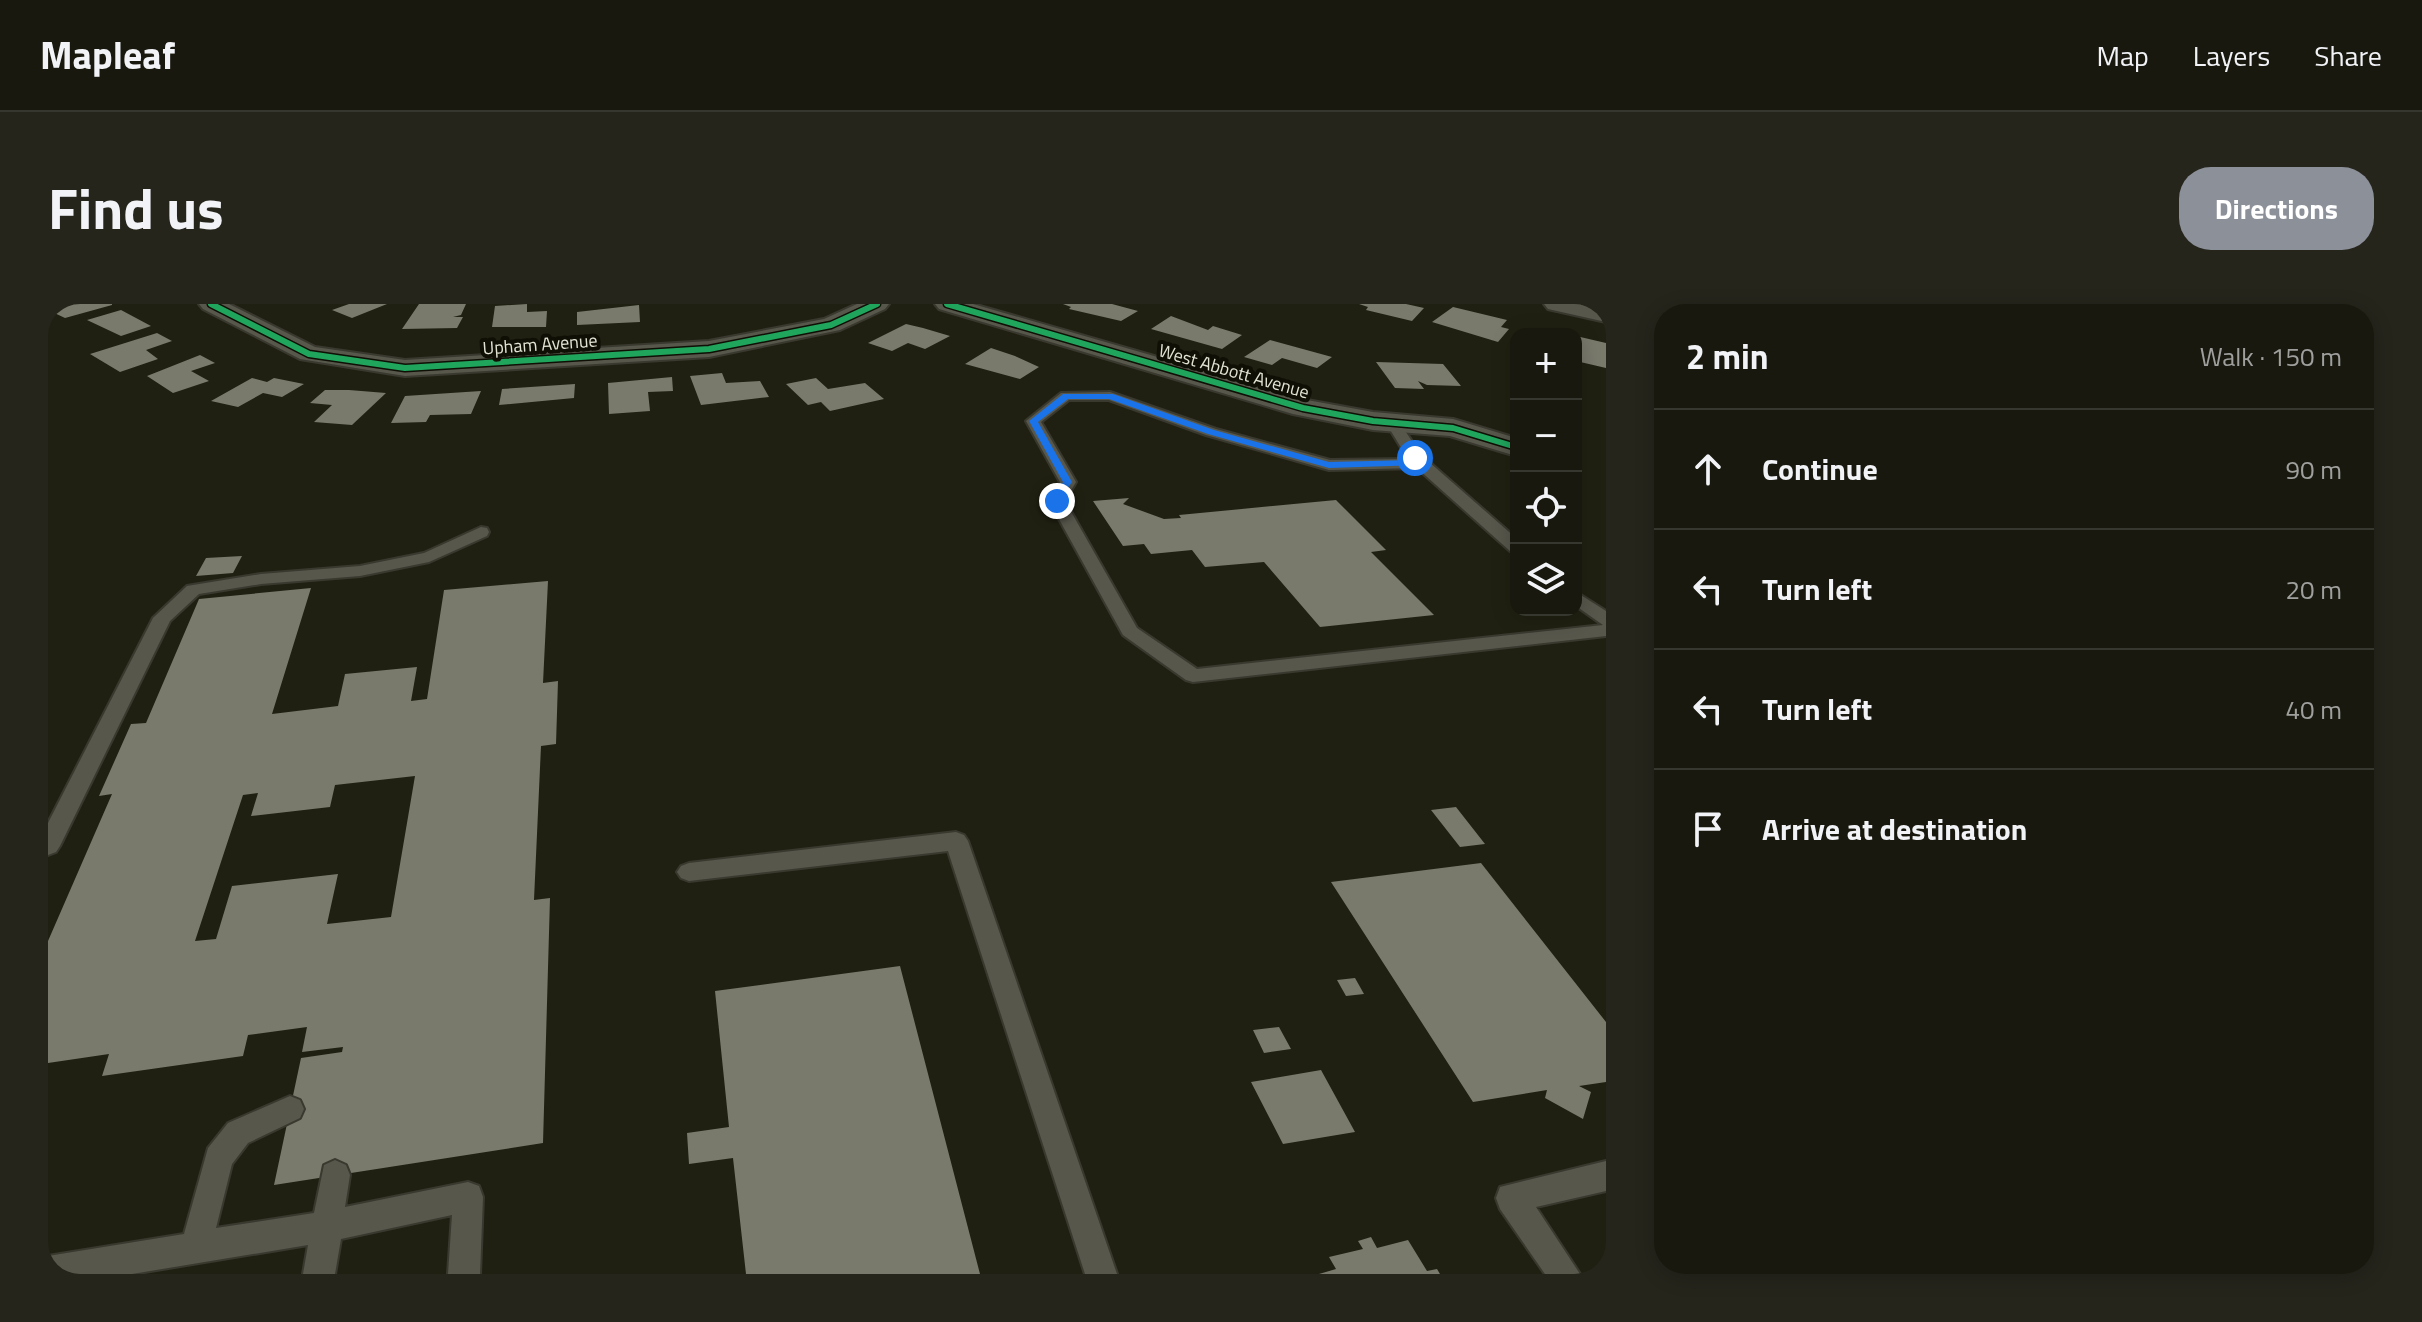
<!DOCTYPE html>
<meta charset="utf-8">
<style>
body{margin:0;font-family:"Titillium Web",sans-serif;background:#25251c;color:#f1f3f6}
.controls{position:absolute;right:24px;top:24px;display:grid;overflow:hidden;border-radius:16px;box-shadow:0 4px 20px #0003}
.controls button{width:72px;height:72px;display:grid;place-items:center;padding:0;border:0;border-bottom:2px solid #36372e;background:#18180e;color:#f1f3f6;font:40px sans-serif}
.stop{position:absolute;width:24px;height:24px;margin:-18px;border:6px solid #1a73e8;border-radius:50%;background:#fff}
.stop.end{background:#1a73e8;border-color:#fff;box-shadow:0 2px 8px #0008}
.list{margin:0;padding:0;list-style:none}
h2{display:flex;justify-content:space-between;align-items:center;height:104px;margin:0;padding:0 32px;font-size:34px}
h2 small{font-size:26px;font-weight:400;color:#9fa09e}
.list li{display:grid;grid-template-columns:52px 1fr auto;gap:24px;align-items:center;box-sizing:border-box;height:120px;padding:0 32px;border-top:2px solid #36372e}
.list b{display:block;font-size:30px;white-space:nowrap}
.list em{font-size:26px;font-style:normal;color:#9fa09e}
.icon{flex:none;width:44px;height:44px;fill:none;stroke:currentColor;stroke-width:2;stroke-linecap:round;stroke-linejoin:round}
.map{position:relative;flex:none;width:1558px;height:970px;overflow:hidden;border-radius:32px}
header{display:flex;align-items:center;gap:48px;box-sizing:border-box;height:112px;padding:0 40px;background:#18180e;border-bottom:2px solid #36372e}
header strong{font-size:38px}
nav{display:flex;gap:44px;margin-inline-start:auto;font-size:28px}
.intro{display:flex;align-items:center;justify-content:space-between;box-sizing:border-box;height:192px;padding:0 48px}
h1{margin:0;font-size:56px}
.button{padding:20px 36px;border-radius:32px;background:#8c9099;color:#fff;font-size:28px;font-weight:700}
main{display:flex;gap:48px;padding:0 48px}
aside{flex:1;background:#18180e;border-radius:32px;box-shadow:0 4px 20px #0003}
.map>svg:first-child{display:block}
</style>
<header>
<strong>Mapleaf</strong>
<nav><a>Map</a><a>Layers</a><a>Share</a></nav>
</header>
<div class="intro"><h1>Find us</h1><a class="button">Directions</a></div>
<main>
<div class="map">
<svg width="1558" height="970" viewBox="0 0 1558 970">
<rect width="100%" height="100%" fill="#202012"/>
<path fill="#79796c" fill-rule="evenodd" d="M0 0H64V1L17 14 0 6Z
M301 0H339L304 14 284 6Z
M371 0H418L413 11 405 13H415L409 24 354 25Z
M479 0V8L499 7 498 23H444L447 2Z
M1015 0H1064L1090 7 1073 17 1021 5 1023 3Z
M1311 0H1358L1376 4 1364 17 1318 6 1320 3Z
M591 1 592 18 529 21V8Z
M1405 3 1459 16 1453 23 1461 25 1450 38 1384 18Z
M73 6 103 22 73 32 39 16Z
M1123 12 1160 26 1165 22 1194 31 1174 45 1103 25Z
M858 20 875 24 902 32 877 45 860 39 844 47 820 39Z
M109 29 124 37 98 46 110 55 72 68 42 50Z
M1528 32 1558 39V64L1528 57Z
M1222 36 1284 53 1269 64 1234 54 1224 61 1196 53Z
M943 44 967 52 991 63 972 75 917 60Z
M152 51 167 59 143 67 161 77 125 89 99 72Z
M1328 58 1395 60 1413 82 1379 81 1370 77 1376 85 1347 84Z
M674 69 678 79 712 77 721 93 653 101 642 72Z
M624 73 625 87 600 88 602 107 561 110 560 79Z
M204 74 219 78 226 74 256 80 234 93 215 89 190 103 163 97Z
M768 74 780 85 817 79 836 95 782 107 773 98 760 101 738 80Z
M527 80 526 94 451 101 454 85Z
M277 86H301L338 89 304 121 266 118 284 101 262 99Z
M433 87 423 110 382 111 378 118 343 119 357 92Z
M1081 194 1075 200 1116 215 1133 214 1131 211 1288 196 1338 246 1323 248 1386 311 1272 323 1216 258 1157 263 1144 246 1103 250 1096 240 1075 242 1045 197Z
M194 252 185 269 148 272 158 254Z
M500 277 495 379 510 377 508 440 493 442 486 596 502 594 495 839 226 881 253 754 294 748 295 743 254 748 259 723 200 731 195 752 54 772 61 750 0 759V637L64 490 51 492 83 420 98 419 151 295 263 284 224 410 290 402 297 370 369 363 363 397 379 395 396 286ZM367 472 343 613 279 620 290 570 184 582 168 635 147 637 195 491 210 489 203 512 282 503 287 481Z
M1408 503 1437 540 1412 543 1383 506Z
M1433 559 1558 718V778L1531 782 1543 788 1535 815 1497 794 1499 786 1425 798 1283 578Z
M852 662 932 970H698L685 854 641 860 639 829 681 823 667 687Z
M1307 674 1316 690 1298 692 1289 676Z
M1231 723 1243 745 1216 749 1205 726Z
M1273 766 1307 828 1235 840 1203 778Z
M1323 933 1329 944 1360 936 1379 967 1389 965 1392 970H1271L1288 965 1281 953 1315 945 1310 937Z"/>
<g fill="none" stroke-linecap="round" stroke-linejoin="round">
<defs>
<path id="service" d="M1062 88 1168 125 1282 156 1360 155 1338 119 1345 115 1350 116 1373 151 1468 234V248L1462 247 1369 164 1281 166 1158 131 1061 96H1021L993 118 1028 178 1017 197 1089 324 1149 365 1555 321 1528 302V288L1558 307V332L1145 378 1138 376 1075 331 1001 197 1012 178 978 117 1013 89Z
M433 223 439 224 441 228 439 232 381 258 312 272 213 280 151 290 122 317 12 542 8 548 0 551V519L105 314 139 282 213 270 312 262 376 249Z
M908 528 916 531 920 537 1069 970H1037L900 547 641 577 633 574 629 568 633 562 641 559Z
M242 792 252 796 256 805 252 814 200 839 184 860 168 924 266 909 276 861 287 856 298 861 302 871 297 903 420 878 431 882 435 893 432 970H400L404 911 293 935 287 970H255L260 941 84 970H0V952L136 930 160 844 180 819Z
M1558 857V887L1488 903 1532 970H1497L1452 905 1448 894 1452 883Z"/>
<path id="minor" d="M151 0H181L267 43 357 56 661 37 776 15 809 0H841L837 5 792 26 661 53 357 72 252 55 155 5Z
M887 0H925L1259 96 1325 108 1405 115 1468 134V152L1402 132 1325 126 1245 110 891 5Z"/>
<path id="tertiary" d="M1496 0H1541L1558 4V18L1500 5Z"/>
</defs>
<use href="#service" stroke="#39392f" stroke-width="4"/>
<use href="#minor" stroke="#39392f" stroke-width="4"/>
<use href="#tertiary" stroke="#39392f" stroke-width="4"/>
<use href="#service" fill="#57574c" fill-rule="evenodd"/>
<use href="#minor" fill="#57574c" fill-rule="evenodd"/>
<use href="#tertiary" fill="#57574c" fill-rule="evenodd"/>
<defs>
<path id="cycleway" d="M163 0 261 50 357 64 661 45 783 21 829 0
M899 0 1255 104 1325 117 1405 124 1468 143"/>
</defs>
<use href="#cycleway" stroke="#0f0f05" stroke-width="9"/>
<use href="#cycleway" stroke="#20a55d" stroke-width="6"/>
</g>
<path fill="#1a73e8" d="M1015 90H1065L1166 126 1281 158 1364 156 1362 154 1367 151 1377 159 1373 161 1281 164 1160 130 1061 95H1020L990 118 1024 178 1009 200 1004 197 1015 178 981 117Z"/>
<g text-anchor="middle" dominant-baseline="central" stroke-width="8" stroke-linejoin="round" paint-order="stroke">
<g font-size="18" fill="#e3e3d4" stroke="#0f0f05">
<text transform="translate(492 40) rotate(-4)">Upham Avenue</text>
<text transform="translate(1186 67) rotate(16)">West Abbott Avenue</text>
</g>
</g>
</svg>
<div class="controls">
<button>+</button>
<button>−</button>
<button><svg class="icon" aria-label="locate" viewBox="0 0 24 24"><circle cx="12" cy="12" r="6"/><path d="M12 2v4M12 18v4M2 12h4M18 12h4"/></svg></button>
<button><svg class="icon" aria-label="layers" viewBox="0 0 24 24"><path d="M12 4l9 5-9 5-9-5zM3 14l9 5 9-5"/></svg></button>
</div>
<div class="stop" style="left:1367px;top:154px"></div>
<div class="stop end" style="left:1009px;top:197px"></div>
</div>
<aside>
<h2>2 min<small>Walk · 150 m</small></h2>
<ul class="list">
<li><svg class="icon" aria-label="ahead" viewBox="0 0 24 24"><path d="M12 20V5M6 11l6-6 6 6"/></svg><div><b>Continue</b></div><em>90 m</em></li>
<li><svg class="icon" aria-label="left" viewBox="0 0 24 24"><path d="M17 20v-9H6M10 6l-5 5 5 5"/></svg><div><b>Turn left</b></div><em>20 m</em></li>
<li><svg class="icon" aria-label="left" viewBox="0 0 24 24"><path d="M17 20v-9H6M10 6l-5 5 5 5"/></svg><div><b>Turn left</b></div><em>40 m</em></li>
<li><svg class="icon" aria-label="arrive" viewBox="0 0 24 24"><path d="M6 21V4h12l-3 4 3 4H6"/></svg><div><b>Arrive at destination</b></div></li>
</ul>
</aside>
</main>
